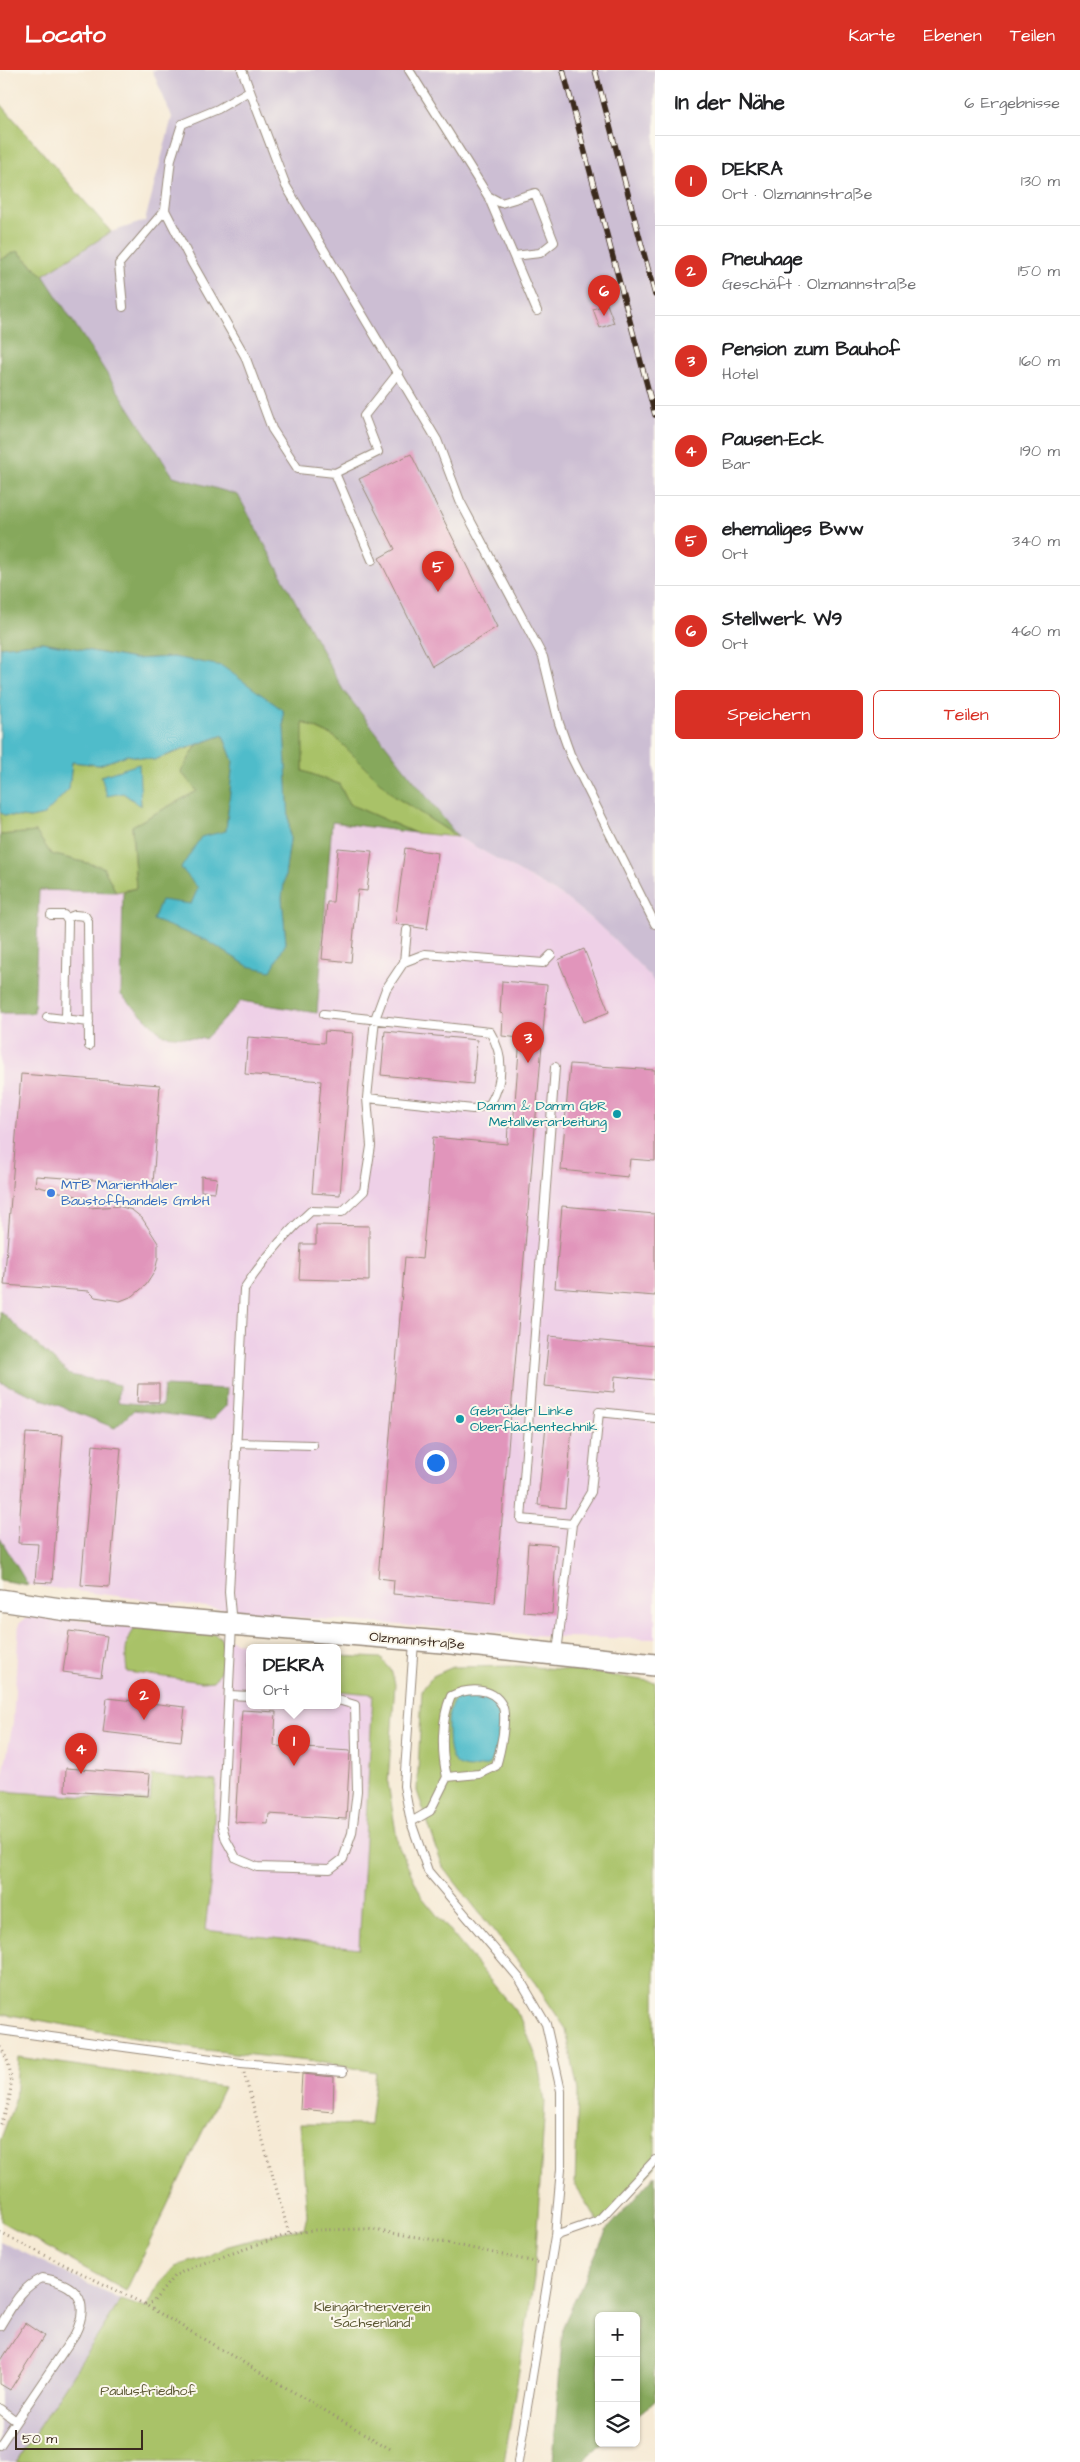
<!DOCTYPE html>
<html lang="de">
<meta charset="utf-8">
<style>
body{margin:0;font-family:"Architects Daughter",sans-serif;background:#f2f2f2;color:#202124}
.controls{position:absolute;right:15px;bottom:15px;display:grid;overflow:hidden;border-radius:8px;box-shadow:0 1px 4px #0004}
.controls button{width:45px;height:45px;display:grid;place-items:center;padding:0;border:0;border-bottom:1px solid #e0e0e0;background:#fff;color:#202124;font:25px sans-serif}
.scale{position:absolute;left:15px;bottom:12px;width:128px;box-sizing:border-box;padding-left:5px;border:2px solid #3b2a1e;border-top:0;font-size:14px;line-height:18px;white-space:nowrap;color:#3b2a1e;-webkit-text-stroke:4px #fbf7ec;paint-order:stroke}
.you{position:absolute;left:435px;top:1392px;width:18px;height:18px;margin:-12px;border:4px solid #fff;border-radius:50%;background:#1a73e8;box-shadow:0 0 0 8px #1a73e833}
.badge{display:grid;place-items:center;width:32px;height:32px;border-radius:50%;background:#d93025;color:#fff;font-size:16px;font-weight:700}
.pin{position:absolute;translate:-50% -41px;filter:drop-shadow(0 1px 2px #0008)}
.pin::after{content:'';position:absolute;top:26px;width:18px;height:15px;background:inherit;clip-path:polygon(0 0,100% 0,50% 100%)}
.popup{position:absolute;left:246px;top:1574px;width:95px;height:65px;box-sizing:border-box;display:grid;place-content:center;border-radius:8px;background:#fff;filter:drop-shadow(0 1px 4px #0005);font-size:16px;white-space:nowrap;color:#757577}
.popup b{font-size:19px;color:#202124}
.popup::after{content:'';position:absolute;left:50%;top:100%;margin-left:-10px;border:10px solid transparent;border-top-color:#fff}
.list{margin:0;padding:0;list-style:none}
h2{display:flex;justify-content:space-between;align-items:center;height:65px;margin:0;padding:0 20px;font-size:21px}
h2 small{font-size:16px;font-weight:400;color:#757577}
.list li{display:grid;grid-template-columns:32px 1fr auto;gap:15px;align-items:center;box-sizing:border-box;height:90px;padding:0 20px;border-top:1px solid #e0e0e0}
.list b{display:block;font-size:19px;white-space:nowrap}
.list p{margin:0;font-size:16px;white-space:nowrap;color:#757577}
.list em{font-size:16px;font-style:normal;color:#757577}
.actions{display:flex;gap:10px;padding:15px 20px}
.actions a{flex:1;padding:11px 0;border:1px solid #d93025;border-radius:8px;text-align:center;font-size:18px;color:#d93025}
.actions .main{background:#d93025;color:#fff}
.icon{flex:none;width:28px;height:28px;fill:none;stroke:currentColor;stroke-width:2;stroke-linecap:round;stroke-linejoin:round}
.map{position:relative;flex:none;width:655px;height:2392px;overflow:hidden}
header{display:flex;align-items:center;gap:30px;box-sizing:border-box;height:70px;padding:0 25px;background:#d93025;color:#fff}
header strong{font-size:24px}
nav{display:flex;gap:28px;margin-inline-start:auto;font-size:18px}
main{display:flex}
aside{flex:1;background:#fff}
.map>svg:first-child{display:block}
</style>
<header>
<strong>Locato</strong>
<nav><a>Karte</a><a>Ebenen</a><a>Teilen</a></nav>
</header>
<main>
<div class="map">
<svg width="655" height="2392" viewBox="0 0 655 2392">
<rect width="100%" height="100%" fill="#fbf7ec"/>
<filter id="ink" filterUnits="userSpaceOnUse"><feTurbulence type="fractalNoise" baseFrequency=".02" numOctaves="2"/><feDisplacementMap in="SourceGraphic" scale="10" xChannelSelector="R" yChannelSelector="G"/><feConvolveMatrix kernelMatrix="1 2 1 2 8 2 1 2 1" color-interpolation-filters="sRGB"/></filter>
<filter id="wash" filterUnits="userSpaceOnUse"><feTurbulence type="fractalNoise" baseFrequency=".0096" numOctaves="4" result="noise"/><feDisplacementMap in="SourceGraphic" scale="20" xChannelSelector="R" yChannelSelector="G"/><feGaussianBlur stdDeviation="1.12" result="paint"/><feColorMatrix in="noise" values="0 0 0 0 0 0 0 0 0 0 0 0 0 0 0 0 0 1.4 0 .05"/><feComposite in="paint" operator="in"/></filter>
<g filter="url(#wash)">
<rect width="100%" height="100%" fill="#f6ead5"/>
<path fill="#eed0e7" d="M332 752 458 767 563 826 606 861 650 906 655 914V1569L562 1567 281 1546 28 1515 0 1468V1312L114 1358 134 1340 212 1350 164 1316 162 1336 118 1332 119 1315 70 1305 0 1241V943L34 942 39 820 123 822 121 925 205 969 241 931 317 942Z
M29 1546 153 1555 211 1562 246 1576 244 1578 246 1609 250 1611V1635H338V1621L373 1624 359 1878 204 1860 211 1807 216 1711 150 1731 0 1721 13 1652 19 1553Z"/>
<path fill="#ccbed3" d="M152 0H655V914L650 906 606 861 563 826 458 767 343 620 238 425 173 406 43 205 111 162 145 151 172 47Z
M0 2171 121 2230 16 2392H0Z"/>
<path fill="#a9c268" stroke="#727643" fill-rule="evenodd" d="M0 33 111 162 43 205 18 181 0 190Z
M302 652 335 667 394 726 458 767 415 763 349 734 339 714 303 701Z
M197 675 181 702 197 721 132 756 136 818 116 822 103 797 51 784 36 762 0 765V742L4 745 30 748 44 745 69 719 72 692 99 695 127 685 154 690ZM138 694 141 736 123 723Z
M136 1557 211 1562 220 1567C227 1582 225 1599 213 1611L202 1612 127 1602C125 1584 124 1572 136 1557Z
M246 1576 266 1577H250V1611L246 1609 241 1590Z
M338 1586 381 1588 391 1600 395 1614 388 1713 398 1775 422 1827 521 1948 537 1989 545 2032 534 2209 504 2392H16L121 2230 146 2238 160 2214 176 2196 209 2186 225 2177 285 2161 304 2159 307 2145 300 2054 370 2055 376 2002 317 1992 196 1979 0 1943V1721L150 1731 152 1705 216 1711 211 1807 205 1860 359 1878 373 1624 338 1621Z
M521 1596 582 1601 655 1612V2097L601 2156 575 2116 578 2022 566 1959 535 1913 443 1797 417 1721 422 1620 433 1606 453 1597Z
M18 1987 224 2017 126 2221 0 2151V2071L15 2031Z"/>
<path fill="#86a85c" stroke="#60693d" d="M17 181 43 205 173 406 238 425 343 620 458 767 394 726 335 667 303 652V701L339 714 349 734 415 763 332 752 317 943 241 931 205 969 163 965 121 925 123 822 136 818 132 756 197 721 181 702 197 675 223 665 233 691 226 762 191 834 153 849 206 870 248 896 286 873 282 828 290 770 283 640 173 587 134 589 42 572 0 577V190Z
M36 762 51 784 103 797 116 822 39 820 34 943H0V765Z
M0 1241 70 1305 119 1315 118 1332 162 1336 164 1316 227 1319 226 1336 212 1350 134 1340 115 1358 0 1312Z
M0 1468 28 1515 0 1510Z
M655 2105V2331L636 2346V2246H599V2373H604L581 2392H553L563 2256 606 2161Z"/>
<path fill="#50bcca" stroke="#467374" d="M42 572 134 589 173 587 222 596 283 640 290 770 282 828 286 873 271 901 248 896 206 870 153 850 161 830 191 834 198 818 181 798 201 767 226 761 233 691 223 665 154 690 127 685 99 695 72 692 69 719 44 745 30 748 4 745 0 742V577Z
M139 694 141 736 123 723 107 726 101 706Z
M472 1624 492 1629C502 1646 500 1677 490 1694 456 1705 448 1692 448 1661 448 1651 448 1639 454 1631 459 1626 465 1625 472 1624Z"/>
<g id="blocks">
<path fill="#e195bb" d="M607 234 614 253 600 258 593 239Z
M411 384 497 557 432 596 379 488 395 479 359 409Z
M338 778 372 781 367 821 358 820 351 892 322 889 327 832H333Z
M405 778 438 783 427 859 395 854Z
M584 879 609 942 584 952 558 890Z
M502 911 547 915 495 1533 393 1524 394 1510 378 1508 405 1187 422 1189 433 1067 507 1074 508 1057H513L520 968 502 966 503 944 500 943Z
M325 961 353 963 340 1125 312 1123 321 1011 245 1004 248 967 324 973Z
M385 961 477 970 473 1014 381 1005Z
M570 994 655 1000V1091L630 1089 628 1107 561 1100Z
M21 1004 160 1015 153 1114 36 1106 35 1116 89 1129V1138L118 1136 132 1140 142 1148 158 1173V1188L155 1201 146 1215 133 1226 120 1231 95 1227 89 1221 4 1215Z
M201 1106 217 1108 215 1122 201 1121Z
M562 1136 655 1144V1226L555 1218Z
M316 1155 369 1156V1211L299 1209 301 1174H316Z
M549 1266 655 1276V1310L615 1306 614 1322 544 1316Z
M138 1314H159V1332H137Z
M546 1355 572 1358 565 1438 538 1435Z
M26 1363 63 1365 52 1513 35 1512 38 1474 18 1473Z
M93 1375 121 1378 109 1517 81 1515Z
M528 1473 557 1475 552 1544 523 1542Z
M69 1561 107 1566 101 1607 63 1602Z
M107 1628 185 1637 181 1671 103 1662Z
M242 1640 276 1642 274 1676 350 1681 346 1749 269 1744 268 1754 235 1752Z
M66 1698 150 1704 148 1726 65 1721Z
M302 2004 334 2007 333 2042 300 2039Z
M25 2253 44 2266 10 2320 0 2314V2292Z"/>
</g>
</g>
<g filter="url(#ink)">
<use href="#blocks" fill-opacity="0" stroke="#988a7a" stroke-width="1"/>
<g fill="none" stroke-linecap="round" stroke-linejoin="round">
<defs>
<path id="lane" d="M242 0 286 116 437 370 460 431 543 587 559 653 570 684 655 854
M409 0 488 126 537 241
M488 126 501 133 535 123 554 172 540 183 514 186
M165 140 192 193 245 286 272 359 298 399 335 403 372 490
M123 237 119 194 165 140 171 89 182 54 218 39 249 21
M335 403 378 382 364 346 398 303
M51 845H64L68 851 66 949
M67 848 75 845 85 846 88 851 89 976
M404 892 407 860
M324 944 490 962C504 985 504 1011 490 1034L473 1039 367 1028
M47 947 89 952
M555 997 521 1449 572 1454
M236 1373 313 1375
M414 1572 404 1716 411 1752 428 1801 519 1908 546 1954 561 2021V2099L555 2166 518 2392
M557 1583 572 1454 591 1422 599 1342 655 1348
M229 1625 250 1626
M338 1630 355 1635 357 1721 352 1763 343 1789 330 1799 257 1797 236 1788 226 1770 222 1755 232 1555 229 1522 244 1219C263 1190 285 1164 311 1141L342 1142 364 1121 371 1076 367 1028 375 949 386 919 404 892 425 884 543 893 551 885
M411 1752 430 1741 447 1707C441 1683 441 1649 451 1626 467 1618 492 1616 502 1635 508 1647 500 1683 496 1696L479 1704 447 1707
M0 1960 241 1993 343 2002
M555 2166 598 2151 655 2090
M0 2256C12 2237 20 2218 42 2208 75 2213 92 2230 75 2264L0 2375
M0 2339 16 2351"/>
<path id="secondary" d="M0 1530 67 1540 442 1572 655 1595"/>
</defs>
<use href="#lane" stroke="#988a7a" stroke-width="10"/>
<use href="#secondary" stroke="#988a7a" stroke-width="24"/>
<path stroke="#988a7a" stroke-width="3" stroke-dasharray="1 4" stroke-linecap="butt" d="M0 1977C17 2001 12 2030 0 2056
M244 2003 289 2164
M0 2163 144 2234 392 2380
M145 2234 153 2232 174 2206 192 2197 289 2164 313 2160 367 2159 429 2169 540 2193"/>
<use href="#lane" stroke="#fff" stroke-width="8"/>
<use href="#secondary" stroke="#fff" stroke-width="21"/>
<defs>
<path id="rail" d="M563 0 655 345
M595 0 655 225"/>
</defs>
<use href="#rail" stroke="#3b2a1e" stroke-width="5.5"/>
<use href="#rail" stroke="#fbf7ec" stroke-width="4" stroke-dasharray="11" stroke-linecap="butt"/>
</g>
</g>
<g fill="#0f9aa8" stroke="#fbf7ec" stroke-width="2">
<circle cx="617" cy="1044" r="5"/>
<circle cx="460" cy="1349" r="5"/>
</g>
<circle fill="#3f7fe0" stroke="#fbf7ec" stroke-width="2" cx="51" cy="1123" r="5"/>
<g text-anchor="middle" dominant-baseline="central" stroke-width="4" stroke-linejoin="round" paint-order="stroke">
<g font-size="14" fill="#0d838f" stroke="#fbf7ec" text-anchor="end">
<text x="607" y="1036">Damm &amp; Damm GbR<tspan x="607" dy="16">Metallverarbeitung</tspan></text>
<text x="470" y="1341" text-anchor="start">Gebrüder Linke<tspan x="470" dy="16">Oberflächentechnik</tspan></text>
</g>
<g font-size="14" fill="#366cbe" stroke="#fbf7ec" text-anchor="start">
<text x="61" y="1115">MTB Marienthaler<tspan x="61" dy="16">Baustoffhandels GmbH</tspan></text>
</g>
<g font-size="14" fill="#3b2a1e" stroke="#fbf7ec">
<text transform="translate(417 1571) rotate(5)">Olzmannstraße</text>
</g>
<g font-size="14" fill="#5c5834" stroke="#fbf7ec">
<text x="372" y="2237">Kleingärtnerverein<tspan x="372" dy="16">"Sachsenland"</tspan></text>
<text x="148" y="2321">Paulusfriedhof</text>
</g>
</g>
</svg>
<div class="controls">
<button>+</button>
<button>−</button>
<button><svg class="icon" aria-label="layers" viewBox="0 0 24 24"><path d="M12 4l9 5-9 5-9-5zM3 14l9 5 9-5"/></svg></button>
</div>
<div class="scale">50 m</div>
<div class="you"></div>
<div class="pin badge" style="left:294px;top:1696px">1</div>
<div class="popup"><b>DEKRA</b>Ort</div>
<div class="pin badge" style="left:144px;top:1650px">2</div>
<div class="pin badge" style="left:528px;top:993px">3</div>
<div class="pin badge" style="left:81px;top:1704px">4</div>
<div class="pin badge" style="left:438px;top:522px">5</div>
<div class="pin badge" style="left:604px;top:246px">6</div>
</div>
<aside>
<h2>In der Nähe<small>6 Ergebnisse</small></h2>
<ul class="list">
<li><span class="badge">1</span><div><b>DEKRA</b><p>Ort · Olzmannstraße</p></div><em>130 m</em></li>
<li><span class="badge">2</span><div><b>Pneuhage</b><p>Geschäft · Olzmannstraße</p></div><em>150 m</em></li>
<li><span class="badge">3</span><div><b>Pension zum Bauhof</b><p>Hotel</p></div><em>160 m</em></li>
<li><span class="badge">4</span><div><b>Pausen-Eck</b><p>Bar</p></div><em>190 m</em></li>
<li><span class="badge">5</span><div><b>ehemaliges Bww</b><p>Ort</p></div><em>340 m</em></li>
<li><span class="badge">6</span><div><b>Stellwerk W9</b><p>Ort</p></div><em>460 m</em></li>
</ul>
<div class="actions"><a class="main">Speichern</a><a>Teilen</a></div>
</aside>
</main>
